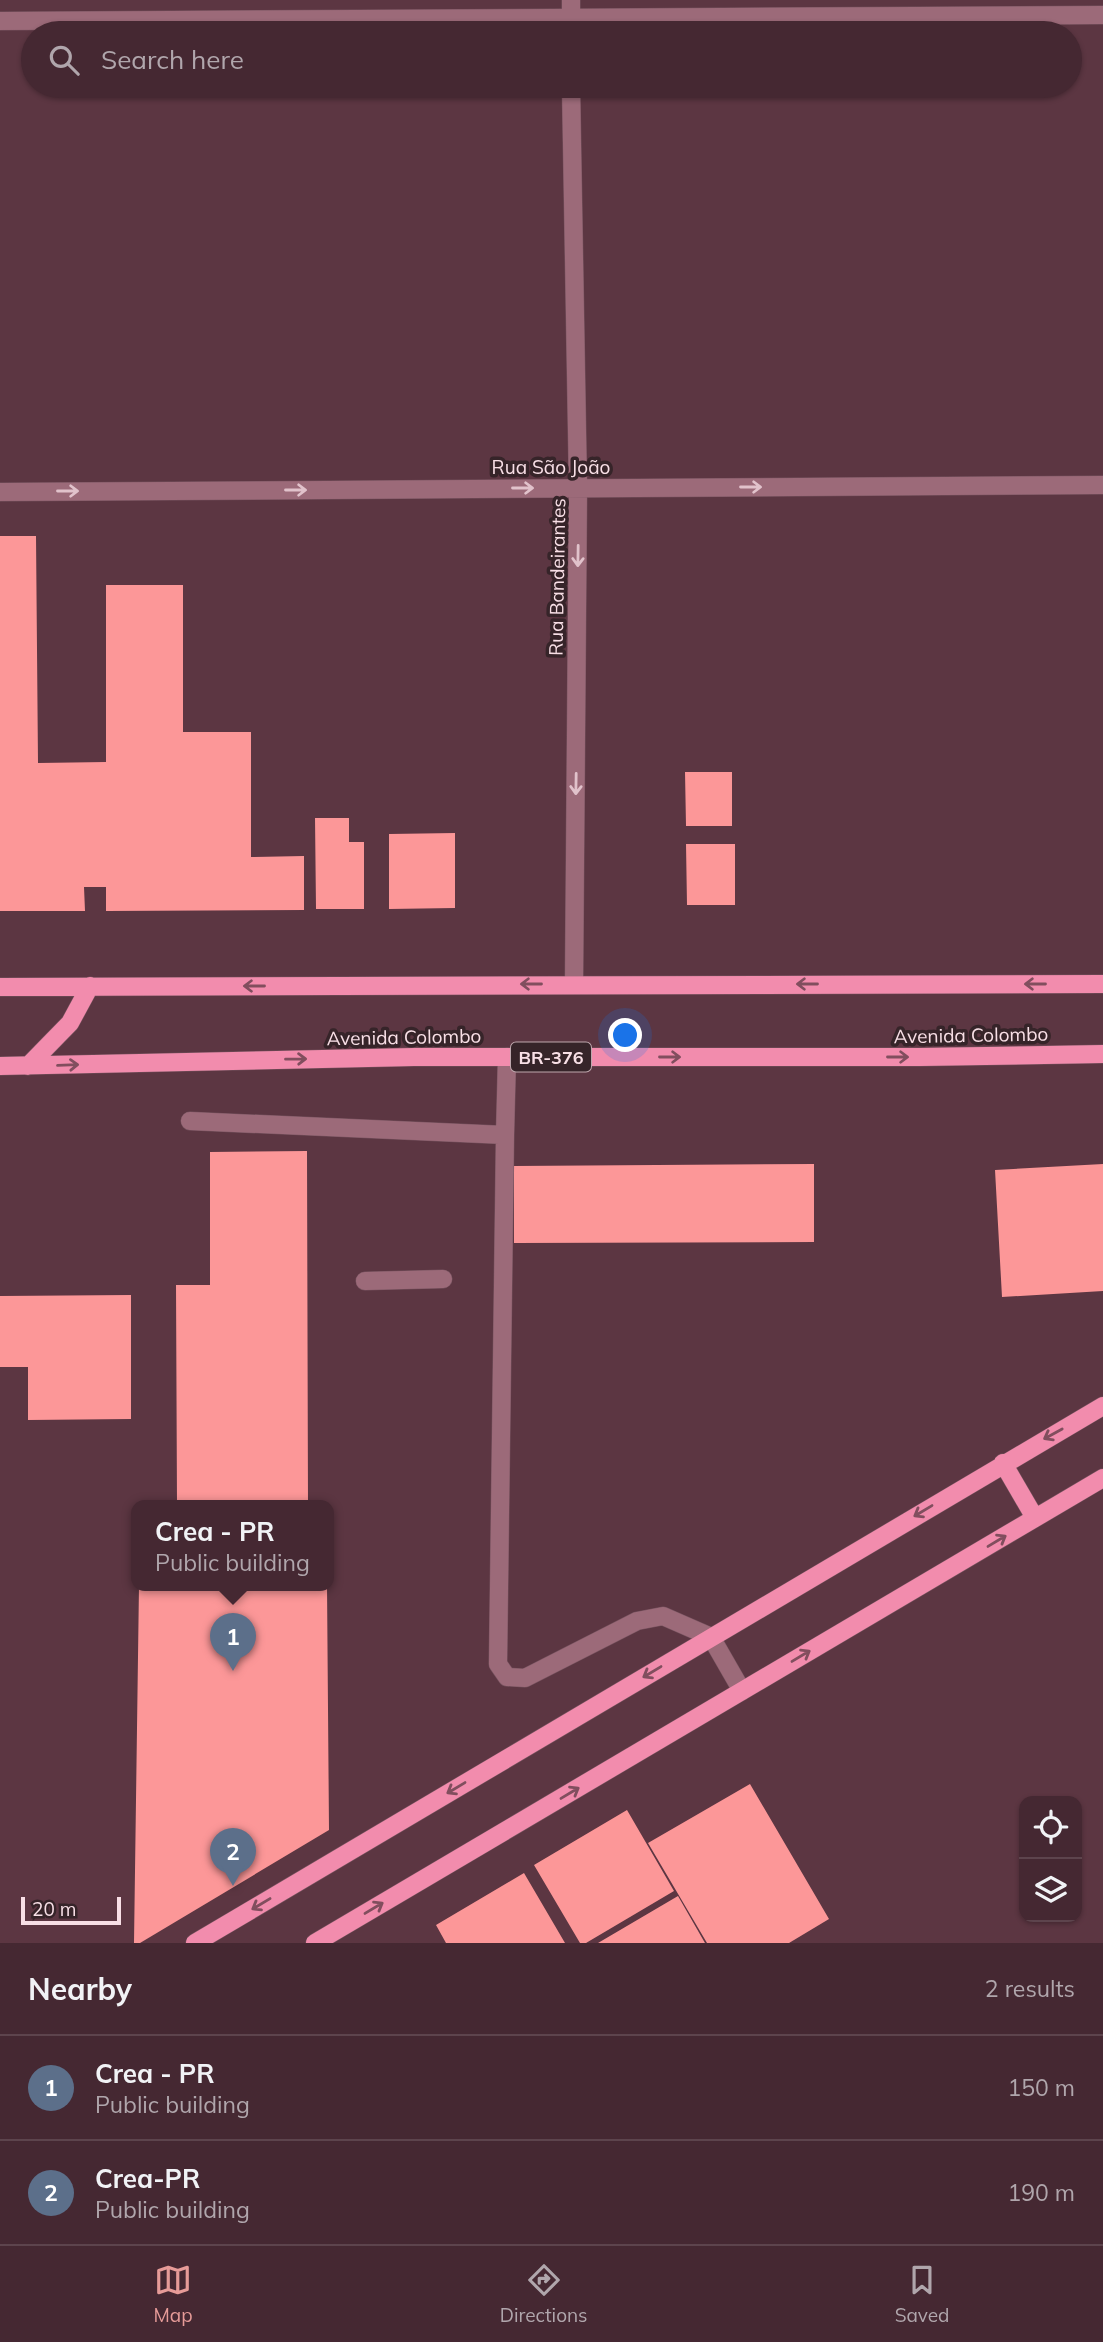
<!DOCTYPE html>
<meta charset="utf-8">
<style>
body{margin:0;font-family:Mulish,sans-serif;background:#4f343e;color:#f1f3f6}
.controls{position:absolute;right:21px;bottom:21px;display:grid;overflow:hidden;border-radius:14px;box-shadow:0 2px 5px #0004}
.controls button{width:63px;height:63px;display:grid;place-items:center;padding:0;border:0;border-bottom:2px solid #5d444d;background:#452832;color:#f1f3f6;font:35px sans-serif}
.scale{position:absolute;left:21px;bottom:18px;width:100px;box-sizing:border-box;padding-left:7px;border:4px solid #f8dfe6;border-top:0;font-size:19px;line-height:24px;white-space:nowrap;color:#f8dfe6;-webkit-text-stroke:5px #362429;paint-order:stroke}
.you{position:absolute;left:626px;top:1036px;width:24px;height:24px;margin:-18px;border:5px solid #fff;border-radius:50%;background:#1a73e8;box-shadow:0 0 0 10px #1a73e833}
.badge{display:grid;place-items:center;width:46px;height:46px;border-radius:50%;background:#e69b98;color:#fff;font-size:23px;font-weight:700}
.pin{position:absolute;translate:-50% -58px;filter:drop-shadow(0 2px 4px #0008)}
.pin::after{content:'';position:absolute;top:37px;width:24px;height:21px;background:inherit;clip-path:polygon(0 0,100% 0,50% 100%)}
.popup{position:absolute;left:131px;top:1500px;width:203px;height:91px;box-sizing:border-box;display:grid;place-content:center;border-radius:14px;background:#452832;filter:drop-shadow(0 2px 5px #0005);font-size:23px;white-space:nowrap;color:#b0a6ac}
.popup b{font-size:26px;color:#f1f3f6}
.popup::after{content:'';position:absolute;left:50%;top:100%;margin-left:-14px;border:14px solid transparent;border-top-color:#452832}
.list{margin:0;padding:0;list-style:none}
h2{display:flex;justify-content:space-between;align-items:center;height:91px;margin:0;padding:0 28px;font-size:30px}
h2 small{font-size:23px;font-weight:400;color:#b0a6ac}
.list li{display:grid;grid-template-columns:46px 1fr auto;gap:21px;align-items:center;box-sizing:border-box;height:105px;padding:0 28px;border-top:2px solid #5d444d}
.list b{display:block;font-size:26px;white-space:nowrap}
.list p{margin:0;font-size:23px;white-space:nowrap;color:#b0a6ac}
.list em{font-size:23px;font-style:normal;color:#b0a6ac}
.icon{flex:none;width:38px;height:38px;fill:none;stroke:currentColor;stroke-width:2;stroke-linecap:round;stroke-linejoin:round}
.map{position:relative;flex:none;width:1103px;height:1943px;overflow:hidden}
.search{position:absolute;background:#452832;box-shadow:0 2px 5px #0004;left:21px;right:21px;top:21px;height:77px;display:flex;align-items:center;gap:18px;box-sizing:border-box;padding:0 24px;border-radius:38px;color:#b0a6ac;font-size:26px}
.sheet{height:301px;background:#452832}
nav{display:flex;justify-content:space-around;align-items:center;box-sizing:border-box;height:98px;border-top:2px solid #5d444d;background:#452832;font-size:19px;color:#b0a6ac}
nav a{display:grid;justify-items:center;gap:4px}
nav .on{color:#e69b98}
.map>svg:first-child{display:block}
</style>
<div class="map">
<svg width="1103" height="1943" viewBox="0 0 1103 1943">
<rect width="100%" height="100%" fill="#5c3642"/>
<path fill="#fc9798" d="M0 536H36L38 763 106 762V585H183V732H251V857L304 856V910L106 911V887H84L85 911H0Z
M685 772H732V826H686Z
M315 818H349V842H364V909H316Z
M455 833V908L389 909V834Z
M686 844H735V905H687Z
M307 1151 308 1505H177L176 1285H210V1152Z
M814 1164V1242L514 1243V1166Z
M1103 1164V1291L1002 1297 995 1170Z
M131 1295V1419L28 1420V1367H0V1296Z
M139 1585H327L329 1830 140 1943H134Z
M750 1784 829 1919 789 1943H707L648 1843Z
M627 1810 674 1891 586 1943H580L534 1865Z
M524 1873 565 1943H446L436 1925Z
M678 1896 705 1943H598Z"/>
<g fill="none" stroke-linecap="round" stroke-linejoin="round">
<defs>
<path id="minor" d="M0 21 1103 15
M571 33V0
M571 86 578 488 574 984
M0 492 1103 485
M190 1121 505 1135 498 1664 507 1677 525 1678 637 1621 663 1616 711 1637 742 1691
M505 1135 507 1057
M365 1281 443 1279"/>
<path id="major" d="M0 987 1103 984
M0 1066 414 1057H920L1103 1054
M28 1066 70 1023 90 986
M1003 1463 1035 1518
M195 1943 1103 1406
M315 1943 1103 1478"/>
</defs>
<use href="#minor" stroke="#785460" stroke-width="19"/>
<use href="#major" stroke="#785460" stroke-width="19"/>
<use href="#minor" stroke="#9c6a79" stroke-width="18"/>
<use href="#major" stroke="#f28cad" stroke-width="18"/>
</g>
<defs><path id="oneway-shaft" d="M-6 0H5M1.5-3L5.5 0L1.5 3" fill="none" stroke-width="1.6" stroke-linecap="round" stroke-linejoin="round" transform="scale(1.75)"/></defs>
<g stroke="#e1c2cb">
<use href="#oneway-shaft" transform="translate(751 487)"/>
<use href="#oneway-shaft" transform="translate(523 488)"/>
<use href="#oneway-shaft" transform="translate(296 490)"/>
<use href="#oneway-shaft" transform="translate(68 491)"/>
<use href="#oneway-shaft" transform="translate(578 556) rotate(91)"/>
<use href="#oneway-shaft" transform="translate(576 784) rotate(91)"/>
</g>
<g stroke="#814e5e">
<use href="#oneway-shaft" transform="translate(531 984) rotate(180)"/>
<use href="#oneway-shaft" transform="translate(807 984) rotate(180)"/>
<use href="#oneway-shaft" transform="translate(1035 984) rotate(180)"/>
<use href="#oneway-shaft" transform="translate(254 986) rotate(180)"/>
<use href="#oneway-shaft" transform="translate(670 1057)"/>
<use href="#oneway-shaft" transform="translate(898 1057)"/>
<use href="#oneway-shaft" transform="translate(296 1059) rotate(-1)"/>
<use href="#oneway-shaft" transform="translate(68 1065) rotate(-2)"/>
<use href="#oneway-shaft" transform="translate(1053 1434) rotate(151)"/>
<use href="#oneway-shaft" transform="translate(923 1511) rotate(149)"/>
<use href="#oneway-shaft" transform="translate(997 1541) rotate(-31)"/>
<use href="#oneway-shaft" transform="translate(801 1656) rotate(-31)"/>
<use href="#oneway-shaft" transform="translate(652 1672) rotate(149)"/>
<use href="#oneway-shaft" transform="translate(456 1788) rotate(149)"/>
<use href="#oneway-shaft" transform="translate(570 1793) rotate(-31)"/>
<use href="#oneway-shaft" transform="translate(261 1904) rotate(149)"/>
<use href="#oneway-shaft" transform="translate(374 1908) rotate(-31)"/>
</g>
<g text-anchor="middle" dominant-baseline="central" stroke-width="7" stroke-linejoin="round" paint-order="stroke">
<rect fill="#362429" stroke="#bea7ad" stroke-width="2" x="511" y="1042.5" width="80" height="29" rx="5"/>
<g font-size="18" font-weight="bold" fill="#f8dfe6">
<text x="551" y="1057">BR-376</text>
</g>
<g font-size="19" fill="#f8dfe6" stroke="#362429">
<text x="551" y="467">Rua São João</text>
<text transform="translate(557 577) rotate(-89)">Rua Bandeirantes</text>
<text transform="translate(971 1035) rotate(-1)">Avenida Colombo</text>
<text transform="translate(404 1037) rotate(-1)">Avenida Colombo</text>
</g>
</g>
</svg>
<div class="controls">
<button><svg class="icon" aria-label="locate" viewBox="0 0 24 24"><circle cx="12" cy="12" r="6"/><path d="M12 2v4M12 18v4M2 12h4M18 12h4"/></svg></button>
<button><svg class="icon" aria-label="layers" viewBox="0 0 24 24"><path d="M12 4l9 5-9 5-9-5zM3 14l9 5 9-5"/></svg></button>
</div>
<div class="scale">20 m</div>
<div class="you"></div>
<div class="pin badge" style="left:233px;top:1671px;background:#5c6f8a">1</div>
<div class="popup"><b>Crea - PR</b>Public building</div>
<div class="pin badge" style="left:233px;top:1886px;background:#5c6f8a">2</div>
<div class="search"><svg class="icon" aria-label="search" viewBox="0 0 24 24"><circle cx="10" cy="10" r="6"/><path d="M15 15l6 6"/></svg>Search here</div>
</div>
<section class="sheet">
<h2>Nearby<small>2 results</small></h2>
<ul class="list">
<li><span class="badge" style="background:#5c6f8a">1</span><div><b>Crea - PR</b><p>Public building</p></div><em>150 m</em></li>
<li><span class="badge" style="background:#5c6f8a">2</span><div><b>Crea-PR</b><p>Public building</p></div><em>190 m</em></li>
</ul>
</section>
<nav>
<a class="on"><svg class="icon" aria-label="map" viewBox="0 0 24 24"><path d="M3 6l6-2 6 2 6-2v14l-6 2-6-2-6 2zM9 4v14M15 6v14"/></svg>Map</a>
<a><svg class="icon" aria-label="directions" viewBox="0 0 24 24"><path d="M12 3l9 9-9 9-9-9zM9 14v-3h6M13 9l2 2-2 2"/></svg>Directions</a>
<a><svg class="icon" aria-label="saved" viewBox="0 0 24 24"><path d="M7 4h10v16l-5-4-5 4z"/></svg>Saved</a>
</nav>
